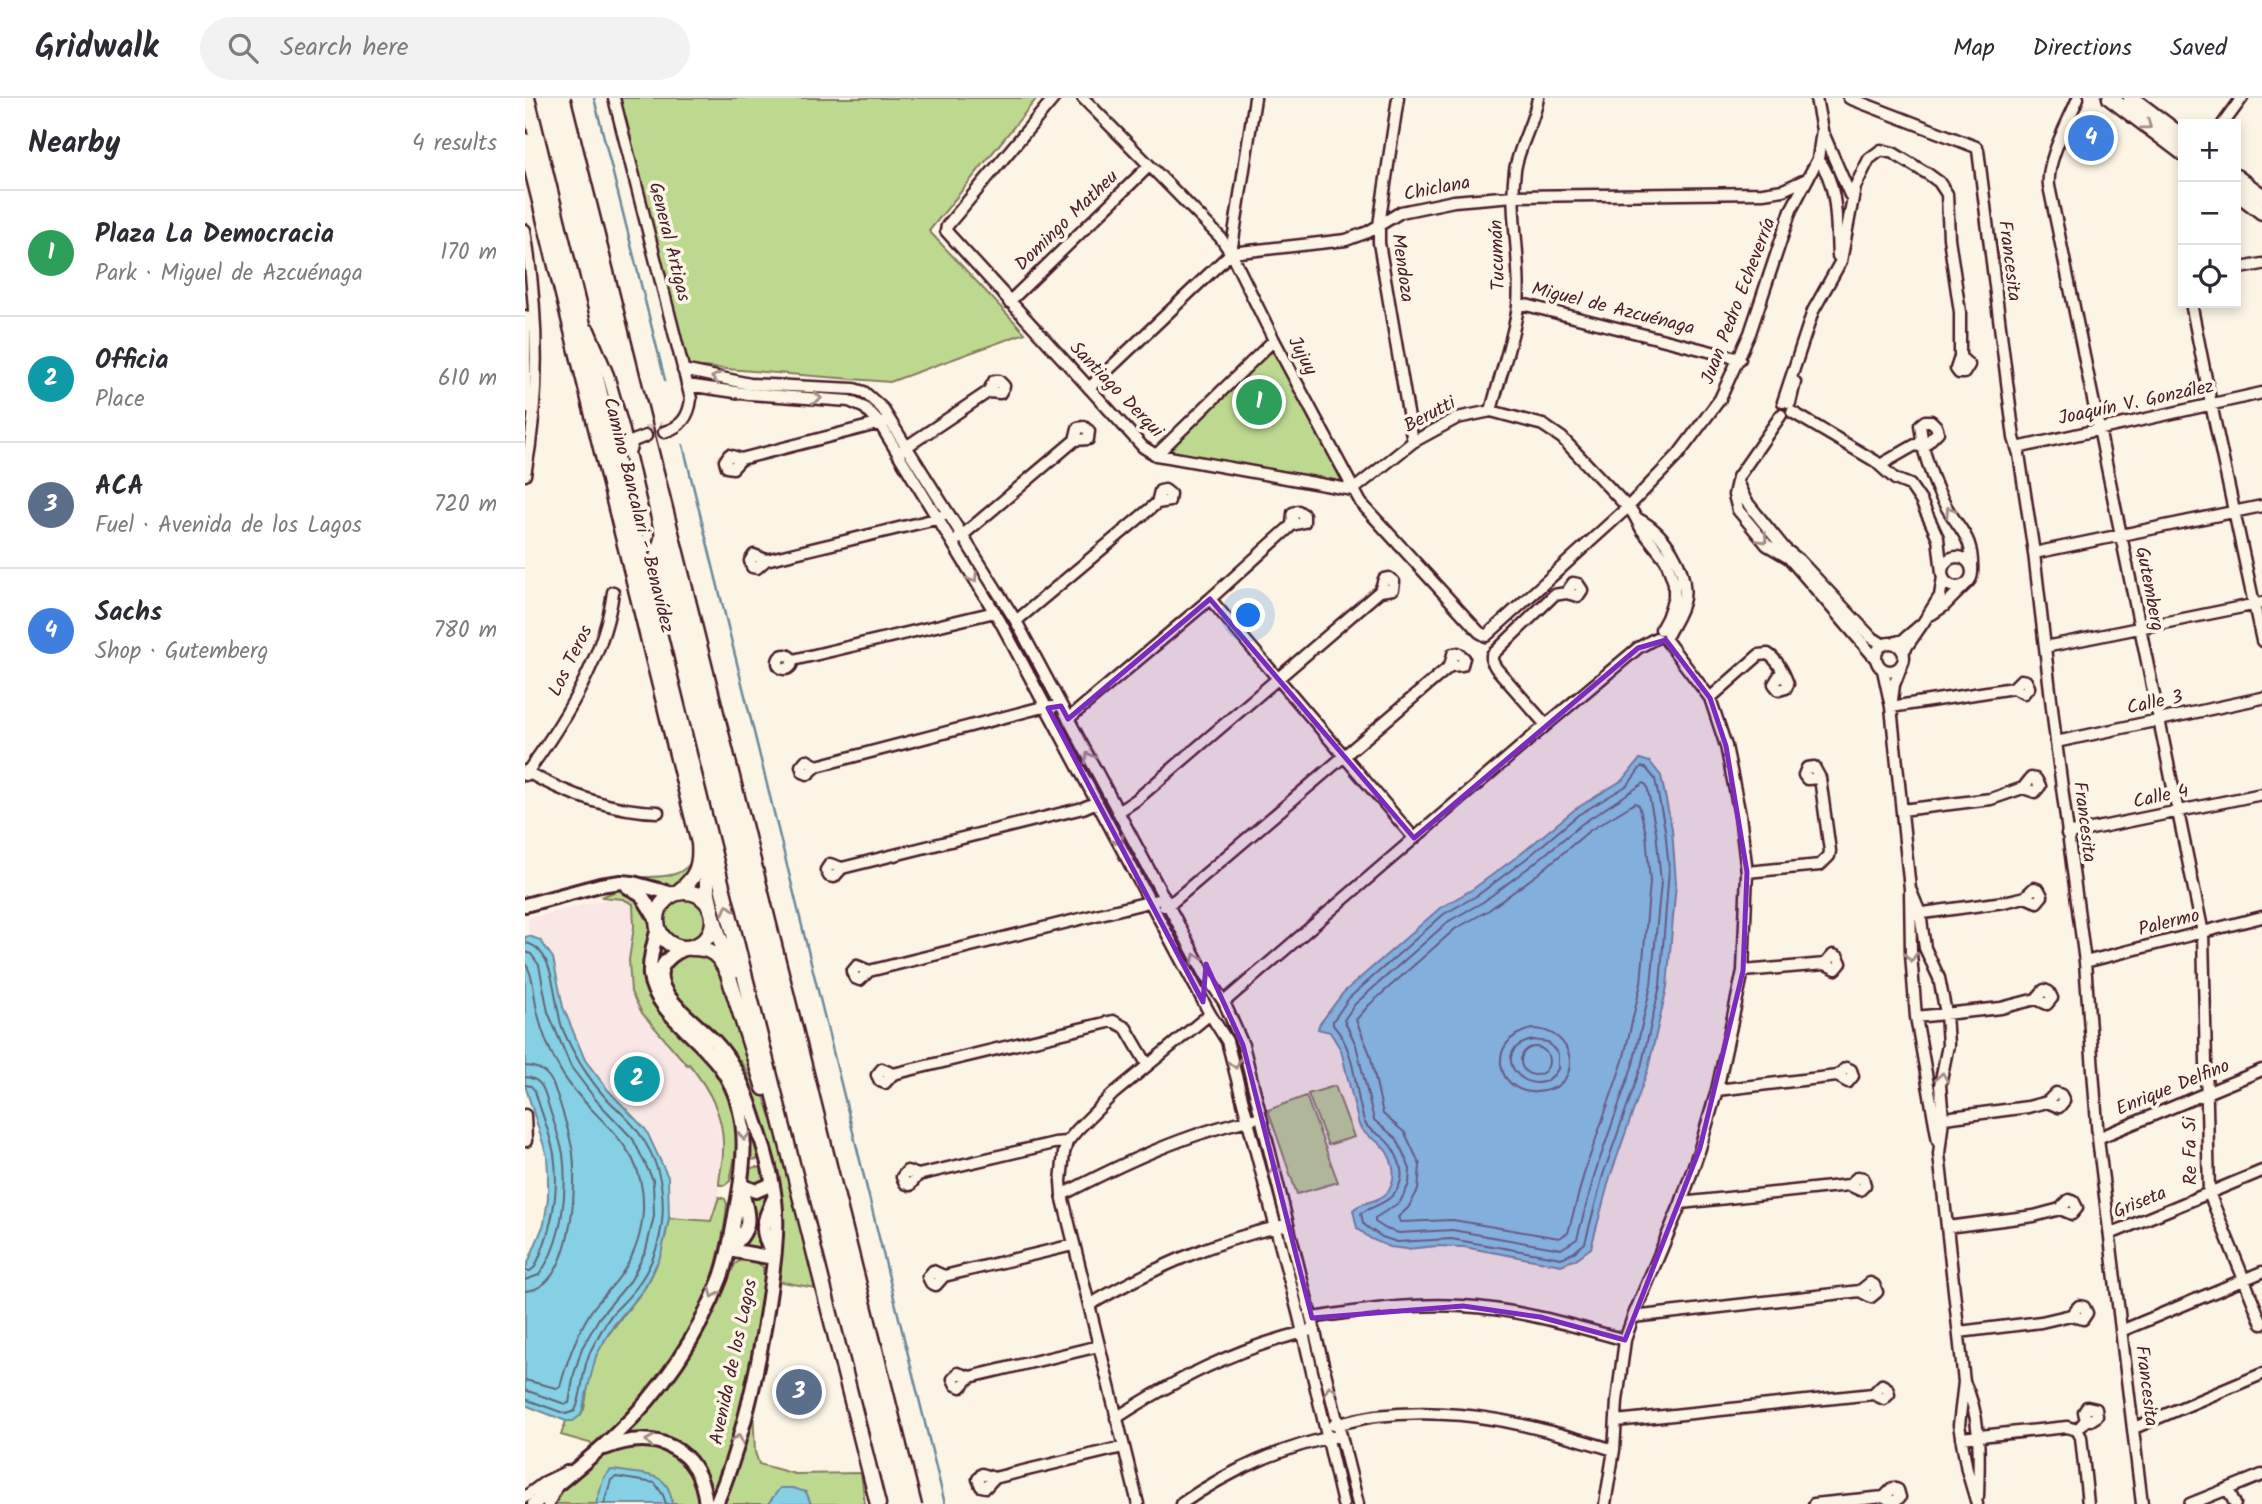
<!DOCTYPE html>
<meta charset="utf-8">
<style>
body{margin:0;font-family:Kalam,sans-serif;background:#f2f2f3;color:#2b2b33}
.controls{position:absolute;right:21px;top:21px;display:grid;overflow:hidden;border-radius:0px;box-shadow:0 4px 10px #0003}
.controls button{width:63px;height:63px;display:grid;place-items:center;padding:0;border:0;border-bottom:2px solid #e1e1e2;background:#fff;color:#2b2b33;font:35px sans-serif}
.you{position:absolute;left:724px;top:518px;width:24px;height:24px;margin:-18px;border:5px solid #fff;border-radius:50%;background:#1a73e8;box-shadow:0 0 0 10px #1a73e833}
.badge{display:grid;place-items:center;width:46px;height:46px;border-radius:50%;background:#d1495b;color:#fff;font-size:23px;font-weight:700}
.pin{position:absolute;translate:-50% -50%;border:4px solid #fff;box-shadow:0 2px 7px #0006}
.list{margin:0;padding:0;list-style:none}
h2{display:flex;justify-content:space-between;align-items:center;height:91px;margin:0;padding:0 28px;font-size:30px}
h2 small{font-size:23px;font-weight:400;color:#7c7c81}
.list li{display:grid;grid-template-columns:46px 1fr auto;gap:21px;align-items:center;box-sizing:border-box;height:126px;padding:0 28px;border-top:2px solid #e1e1e2}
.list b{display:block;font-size:26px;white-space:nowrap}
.list p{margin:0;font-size:23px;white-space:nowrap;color:#7c7c81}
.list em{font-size:23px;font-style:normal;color:#7c7c81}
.icon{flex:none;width:38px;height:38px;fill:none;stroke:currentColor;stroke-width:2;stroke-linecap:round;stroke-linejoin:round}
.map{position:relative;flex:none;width:1737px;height:1406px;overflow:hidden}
header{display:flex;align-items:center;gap:42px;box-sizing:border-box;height:98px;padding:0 35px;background:#fff;border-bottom:2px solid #e1e1e2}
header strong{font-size:33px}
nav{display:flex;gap:38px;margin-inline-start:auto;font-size:24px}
.search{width:490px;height:63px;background:#f2f2f3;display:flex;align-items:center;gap:18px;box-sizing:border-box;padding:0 24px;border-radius:38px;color:#7c7c81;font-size:26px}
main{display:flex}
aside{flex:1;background:#fff}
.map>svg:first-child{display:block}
</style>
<header>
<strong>Gridwalk</strong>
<div class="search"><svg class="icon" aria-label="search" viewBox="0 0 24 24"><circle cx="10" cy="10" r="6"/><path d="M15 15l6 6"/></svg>Search here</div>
<nav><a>Map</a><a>Directions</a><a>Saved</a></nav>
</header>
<main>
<aside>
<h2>Nearby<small>4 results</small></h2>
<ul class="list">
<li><span class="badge" style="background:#2e9e5b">1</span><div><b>Plaza La Democracia</b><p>Park · Miguel de Azcuénaga</p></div><em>170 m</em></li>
<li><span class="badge" style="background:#0f9aa8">2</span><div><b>Officia</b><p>Place</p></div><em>610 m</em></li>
<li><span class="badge" style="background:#5c6f8a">3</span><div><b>ACA</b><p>Fuel · Avenida de los Lagos</p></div><em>720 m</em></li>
<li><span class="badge" style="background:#3f7fe0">4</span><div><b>Sachs</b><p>Shop · Gutemberg</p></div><em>780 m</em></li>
</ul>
</aside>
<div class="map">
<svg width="1737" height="1406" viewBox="0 0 1737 1406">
<rect width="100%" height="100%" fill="#fcf5e5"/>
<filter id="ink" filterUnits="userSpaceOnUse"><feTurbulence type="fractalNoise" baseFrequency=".0143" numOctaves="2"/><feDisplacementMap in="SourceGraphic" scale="14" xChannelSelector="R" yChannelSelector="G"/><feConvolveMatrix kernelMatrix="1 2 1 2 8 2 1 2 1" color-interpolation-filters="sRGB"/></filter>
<g filter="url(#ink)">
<path fill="#f9e7e6" d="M87 800 99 801 108 806 109 829 103 877 110 905 136 939 176 981 192 1008 198 1055 194 1077V1103L186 1123 144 1120 143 1079 133 1052 121 1032 83 992 60 962 38 909 32 871 15 842 4 838 3 820Z"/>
<path fill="#bdd990" stroke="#847c5e" stroke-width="2" d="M90 0H512L404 133 500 235 365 284 164 268Z
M749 254 817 379 815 386 642 354 740 256Z
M170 759V768C143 799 144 791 107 780 133 777 155 784 170 759Z
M94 792H107C129 824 128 825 121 863L195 979 207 1005 212 1022V1048L205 1083 200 1087H194C194 1076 198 1065 198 1054 200 1019 185 992 164 966L162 967 117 915 106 894 104 862 109 829 108 806 98 801 76 799Z
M136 822a24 24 0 1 1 48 0a24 24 0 1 1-48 0Z
M135 844 146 852 134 871 133 878 136 891 191 952 212 982 226 1021 235 1061 223 1062C233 1007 202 966 166 928 156 917 141 905 135 892 127 876 131 859 135 844Z
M155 854 190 859 227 960 272 1101 290 1190 252 1183 250 1073 222 973 207 952 199 948C184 932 137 896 142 873 143 866 150 860 155 854Z
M810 988 829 1039 803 1047 783 996Z
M781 998 813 1084 772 1096 743 1012Z
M222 1078a9 9 0 1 1 18 0a9 9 0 1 1-18 0Z
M244 1094 239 1151 237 1153 216 1149 221 1095 233 1098Z
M194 1099 200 1101 202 1106C195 1180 167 1245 118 1302 104 1318 87 1332 71 1347L36 1337 41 1323C49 1323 55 1319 59 1311 63 1293 63 1275 71 1258 83 1232 103 1214 119 1191 133 1170 140 1145 144 1120L186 1123Z
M218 1161 231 1164 238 1169C245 1235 211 1334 190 1398L187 1397C185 1390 184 1381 181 1375 166 1341 130 1329 97 1338L145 1282 174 1240 210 1166Z
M228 1309 230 1354 234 1366 270 1376 336 1375 340 1406H286L281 1394 255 1391 243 1406H197Z
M95 1347 139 1349 166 1371 177 1406H27L35 1389 81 1354Z"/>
<path fill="#85d0e5" stroke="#6d899b" stroke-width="2" d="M1115 661 1125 664 1136 678 1147 731 1151 785 1142 889 1123 971 1085 1079 1066 1150 1051 1161 1036 1167 939 1149 912 1148 882 1151 865 1149 846 1141 832 1130 828 1112C837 1103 853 1105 862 1095 874 1080 868 1057 854 1045 846 1039 839 1037 834 1027L816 952 805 934 793 931 794 927 818 895 915 810 948 791 997 755 1049 712 1099 681Z
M4 838 15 842 28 860 38 909 60 962 83 992 121 1032 143 1079 144 1120 136 1157 119 1191 87 1229 71 1258 56 1317 48 1323H41L0 1307V1172L19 1126 23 1101V1075L22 1058 0 987V839Z
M86 1372C94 1372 101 1374 109 1375 131 1377 145 1380 147 1406H71L79 1379Z
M255 1390H268L281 1394 286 1406H243Z"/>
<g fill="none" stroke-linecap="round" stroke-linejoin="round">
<path stroke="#626675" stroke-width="2" d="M1116 669 1121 670 1130 681 1140 731 1144 771 1135 888 1116 969 1078 1077 1060 1145 1048 1155 1036 1160 926 1141 872 1144 857 1139 842 1129 838 1125 836 1115C852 1106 870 1104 876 1082 879 1068 868 1047 857 1039 851 1034 843 1032 840 1025 828 992 833 955 808 927V923L824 900 919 816 953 797 1002 760 1053 717 1103 687Z
M1119 685 1122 688 1131 733 1136 784 1126 887 1108 966 1070 1075 1052 1141 1036 1151 927 1132 874 1135 861 1131 850 1124V1120L875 1104 884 1086 885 1071 872 1041 849 1022 831 947 819 922 830 906 924 823 958 804 1007 767 1058 725Z
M1110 705 1114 707 1121 735 1125 784 1116 885 1098 963 1060 1072 1043 1135 1034 1140 928 1122 875 1124 873 1119 883 1110 893 1092 895 1067 880 1035 858 1016 845 956 831 922 844 907 930 831 964 812 1014 775 1064 733Z
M0 845C32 850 28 907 38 932 49 957 62 979 80 999 92 1011 107 1023 116 1038 147 1083 144 1143 113 1187 106 1198 96 1206 88 1215 79 1226 73 1239 66 1252 56 1271 59 1294 50 1313L41 1316 0 1301
M0 854 6 856 14 867 23 914 46 969 71 1002 108 1041 128 1082 129 1118 121 1152 106 1182 74 1220 57 1250 49 1276 44 1305 40 1306 0 1292
M0 865C10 879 8 899 13 916 17 936 27 958 37 975 56 1007 91 1029 108 1062 126 1099 119 1145 95 1178 86 1191 73 1202 65 1215 50 1239 42 1263 35 1289L31 1290 0 1282
M1007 931C1051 931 1059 986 1019 993 972 1003 957 941 1007 931Z
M1008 942 1023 944 1033 956V971C1009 1011 956 953 1008 942Z
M996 963a14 14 0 1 1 28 0a14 14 0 1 1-28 0Z
M0 968C9 968 18 971 24 979 32 990 46 1041 48 1056 52 1090 47 1191 0 1193
M0 979C18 980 20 995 24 1009 29 1025 35 1041 38 1056 43 1095 37 1145 14 1177L0 1182
M0 987 6 988 10 993C16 1014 25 1035 29 1056 35 1095 26 1134 10 1169L5 1173H0
M79 1406 86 1382 91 1379 130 1385 138 1397 141 1406"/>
<path stroke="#6d899b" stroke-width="2.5" d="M69 0 140 282
M158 347 420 1406"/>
<path stroke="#d8cac0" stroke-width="10" stroke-dasharray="10 5" stroke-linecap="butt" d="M120 333 138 329"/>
<defs>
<path id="minor" d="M89 0 166 301C164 319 156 329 139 334
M529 0 422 128 421 133 618 349 631 357 644 359 828 392 888 344 932 320 966 313 1018 327 1037 340 1108 415 1117 432 1141 462 1149 485V500L1142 520 1136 531
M558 0 695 139 706 155 749 242 836 405 954 534 961 538 1102 410 1153 357 1195 301 1225 235 1266 112 1293 61 1297 32 1291 0
M873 0 854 127V145L888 344
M1324 0 1451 49 1453 52 1489 340 1494 356 1509 455 1531 644 1560 864 1573 1040 1617 1406
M1553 0C1543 25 1521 62 1524 88L1678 835 1684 1095 1737 1226
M1698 26 1717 0
M1299 37 1325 97
M1293 61C1314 86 1311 128 1313 158
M0 132C13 214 16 295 0 377
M706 155 730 0
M1711 171 1737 166
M484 204 624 68
M993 205 1215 261
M1666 205 1686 306 1737 543
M0 218V311
M64 232 83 277 98 329 123 437 117 459
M158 272 225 286 329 291 339 294 357 310 491 523 681 878 699 904 718 947 833 1406
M162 287 224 296 324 303 340 310 355 326 475 523 685 916 702 943 774 1218 818 1406
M564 290 706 155 821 142 843 134 876 114 929 103 988 98 1238 95 1258 92 1282 81
M1258 304 1288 213 1316 163 1330 89 1344 61 1356 52 1368 55 1403 76 1414 84 1422 96 1424 140 1435 214V259L1431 271 1434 275H1439L1444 267 1435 259
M1265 305 1270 284
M966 313C974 281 989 239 993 208 997 163 984 117 990 72 994 47 1009 25 1013 0
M1267 314 1350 363 1370 381 1385 387 1396 403 1413 440 1417 475
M1256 317 1213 379 1209 397 1213 412 1242 447 1264 460 1351 561
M1394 347 1397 341 1395 327 1400 323H1406L1411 328 1413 334 1398 349
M1492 350 1737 295
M378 351 463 294 469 283H474L479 288 475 295 463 294
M104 354 108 343 121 338
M631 357 749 242
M216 361 204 357 200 363 202 369 208 370 216 361 360 324
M1355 367 1390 347 1398 349C1403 367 1408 384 1417 401 1433 433 1449 435 1447 475
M1212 384 1221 403 1260 451 1274 462 1346 539 1359 547
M1113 421C1139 434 1163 470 1159 500 1157 513 1149 524 1143 536
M433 441 550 342 563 341 564 333 559 329 553 330 550 342
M1509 455 1737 408
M1417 474a15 15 0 1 1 30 0a15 15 0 1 1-30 0Z
M241 462 229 457 225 463 227 469 232 470 241 462 411 421 416 418
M685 501 889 740
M1407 516 1419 508 1440 487
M491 523 632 405 644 403 645 396 640 392 635 393 632 405
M1398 525 1415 498 1418 479
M1351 559a14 14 0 1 1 28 0a14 14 0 1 1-28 0Z
M1368 545 1378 542 1398 525 1378 554
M1520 549 1737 505
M253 564a7 7 0 1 1 14 0a7 7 0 1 1-14 0Z
M268 562 470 514
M1358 572 1366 609 1385 791 1386 856 1391 919 1413 1043
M1185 600 1234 557 1243 556C1253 562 1259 575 1263 586L1261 590 1254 592 1249 586 1256 575
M1367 602 1369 587 1376 569
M1366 609 1488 590 1499 595 1504 589 1501 583 1496 582 1488 590
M543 621 685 501 767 427 779 424V417L773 413 768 415 767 427
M1021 627 971 570 967 563V557L1029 497 1041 495 1053 498 1057 492 1053 486 1048 485 1041 495
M1531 644 1737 600
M292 668 281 662 276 668 278 674 283 676 292 668 514 610 528 609
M0 673C41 696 86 713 133 714
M0 677C38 626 80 557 88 494
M1377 712 1466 701 1498 690 1506 680 1511 681 1515 688 1510 694 1498 690
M593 714 611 702 855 493 868 491 869 484 864 480 859 481 855 493
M1542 736 1737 696
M317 770 305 766 301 772 304 778 309 779 317 770 558 710 572 704
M1222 774 1295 767 1304 758 1305 753 1295 680 1289 669 1282 670 1279 677 1282 681 1295 680
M1385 791 1395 815 1400 850 1414 880 1421 915 1423 947 1415 987 1418 1021 1414 1056 1439 1284 1434 1327 1442 1372 1452 1406
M639 808 650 802 925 568 937 567 939 560 933 555 928 556 925 568
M1391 816 1479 804 1500 799 1509 790 1514 792 1517 798 1512 804 1500 799
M1560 864 1737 819
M344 873 332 868 327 874 330 880 335 882 344 873 632 802
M1218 873 1300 866 1311 871 1316 865 1313 859 1308 857 1300 866
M699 904 1021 627 1113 550 1131 540
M1391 919 1476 910 1511 901 1519 892 1524 894 1527 900 1522 906 1511 901
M368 976 357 971 352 977 355 983 360 985 368 976 588 923 601 930 622 966
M1192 992 1312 978 1323 984 1328 978 1326 972 1321 970 1312 978
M0 1017 1 1043
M1412 1021 1503 1009 1522 1004 1531 995 1536 997 1539 1003 1534 1009 1522 1004
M1573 1040 1737 972
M393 1077 385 1087 380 1085 377 1079 382 1073 393 1077 529 1045 542 1044
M537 1097C596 1066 662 1035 728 1021
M1156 1105 1324 1087 1335 1092 1340 1087 1338 1080 1333 1079 1324 1087
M1422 1129 1509 1118 1535 1111 1544 1102 1549 1104 1552 1110 1547 1116 1535 1111
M1585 1136 1737 1073
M419 1178 408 1173 403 1179 406 1185 411 1187 419 1178 548 1147
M564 1207C625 1172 687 1143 757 1128
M1108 1219 1335 1193 1346 1199 1352 1194 1349 1187 1345 1185 1335 1193
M787 1220C837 1212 887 1205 937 1208 993 1211 1047 1227 1100 1242
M1596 1233 1737 1174
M1434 1234 1516 1224 1546 1217 1558 1221 1562 1215 1559 1209 1554 1208 1546 1217
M445 1279 433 1275 428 1281 431 1287 436 1289 445 1279 574 1248
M1439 1284C1457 1319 1454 1360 1453 1398
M591 1320C653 1280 710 1251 783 1233
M1561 1322 1559 1314 1562 1309 1571 1311 1572 1318 1566 1322H1561L1552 1332 1556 1339 1563 1406
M1091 1323 1348 1296 1359 1301 1364 1296 1362 1290 1357 1287 1348 1296
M809 1327C823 1324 836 1320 851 1318 938 1308 1008 1327 1089 1352
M1609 1330 1737 1276
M1436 1340 1542 1329 1552 1332
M469 1380 457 1376 453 1381 456 1388 461 1389 469 1380 598 1349
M1703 1391 1710 1406
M0 1399 20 1384 43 1373
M23 1406 31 1390
M613 1406 537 1097 536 1083 539 1055 542 1044 552 1032 588 996 685 916
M656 1406C703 1373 759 1348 816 1337
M1080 1406 1089 1352 1092 1303 1100 1242 1108 1219 1156 1105 1175 1050 1192 992 1218 873 1222 774 1215 717 1201 648 1185 600 1141 542
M1289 1406 1359 1399 1370 1404 1375 1399 1373 1392 1368 1390 1359 1399
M1665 1406 1737 1377"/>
<path id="tertiary" d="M103 789 116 796 132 822
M0 807 75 787 96 784 108 785 148 796
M160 850C100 878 166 919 190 944 206 961 216 982 224 1004 234 1034 246 1068 250 1101 254 1135 248 1172 243 1206 233 1273 218 1343 191 1406
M216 1085 220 1089 231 1093 247 1086
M204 1152C227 1130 225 1123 217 1094
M204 1152 249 1160
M247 1156C235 1131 237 1127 248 1102
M80 1350C130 1330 175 1349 181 1406
M9 1406C36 1383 65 1361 90 1337 136 1294 174 1238 196 1179 205 1154 208 1127 213 1101 221 1057 224 1013 198 973 180 943 128 913 125 877 124 862 129 845 133 830"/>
<path id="secondary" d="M2 0 179 717 353 1406
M1585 0 1658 55
M1606 0 1658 39
M0 43 174 745C176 768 171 780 153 794
M1711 79 1737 98
M1711 94 1737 114
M182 760V791L186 809
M132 822a28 28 0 1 1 56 0a28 28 0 1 1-56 0Z
M188 818 194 839 211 872
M166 850C188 850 194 857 203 876L239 990"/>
</defs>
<use href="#minor" stroke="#4a1f2b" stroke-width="15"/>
<use href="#tertiary" stroke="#4a1f2b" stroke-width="18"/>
<use href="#secondary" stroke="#4a1f2b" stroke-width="19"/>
<use href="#minor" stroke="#fcf5e5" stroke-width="10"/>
<use href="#tertiary" stroke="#fcf5e5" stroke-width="12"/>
<use href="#secondary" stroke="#fcf5e5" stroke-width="14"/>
<path stroke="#4a1f2b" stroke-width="2.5" d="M46 0 397 1406"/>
</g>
<defs><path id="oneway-chevron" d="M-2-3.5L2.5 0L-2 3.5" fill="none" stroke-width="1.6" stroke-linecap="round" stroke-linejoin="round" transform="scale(1.75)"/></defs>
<g stroke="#a38a88">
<use href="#oneway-chevron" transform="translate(1622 27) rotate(37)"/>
<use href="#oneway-chevron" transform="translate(191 280) rotate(-168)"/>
<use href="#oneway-chevron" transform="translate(292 300) rotate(4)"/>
<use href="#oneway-chevron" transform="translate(1425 413) rotate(-123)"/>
<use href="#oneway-chevron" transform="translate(1238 441) rotate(47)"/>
<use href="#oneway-chevron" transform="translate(448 480) rotate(58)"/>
<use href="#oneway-chevron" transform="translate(564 659) rotate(-118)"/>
<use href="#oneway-chevron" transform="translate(594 743) rotate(61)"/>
<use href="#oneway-chevron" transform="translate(203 811) rotate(-104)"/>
<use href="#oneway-chevron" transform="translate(1386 859) rotate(87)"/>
<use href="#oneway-chevron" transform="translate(671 860) rotate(-118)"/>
<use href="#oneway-chevron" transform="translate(710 966) rotate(76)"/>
<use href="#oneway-chevron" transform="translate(1417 979) rotate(-81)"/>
<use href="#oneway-chevron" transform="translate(219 1038) rotate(90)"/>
<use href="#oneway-chevron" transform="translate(750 1071) rotate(-104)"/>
<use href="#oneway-chevron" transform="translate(189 1195) rotate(113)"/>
<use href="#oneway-chevron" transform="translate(805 1292) rotate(-104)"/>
<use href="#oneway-chevron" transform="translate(213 1341) rotate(-75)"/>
<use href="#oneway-chevron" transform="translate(125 1343) rotate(-171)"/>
</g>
</g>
<path fill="#7b2cbf" fill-opacity="0.2" stroke="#7b2cbf" stroke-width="5" stroke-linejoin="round" d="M685 501 889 740 1113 550 1141 542 1185 600 1201 648 1222 774 1218 873 1175 1050 1100 1242 1015 1219 938 1208 787 1220 718 947 681 866 678 904 523 610 536 608 543 621Z"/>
<g text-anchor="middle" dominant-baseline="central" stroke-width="7" stroke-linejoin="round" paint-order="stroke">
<g font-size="19" fill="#4a1f2b" stroke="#fcf5e5">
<text transform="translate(912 91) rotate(-11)">Chiclana</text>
<text transform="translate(542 123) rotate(-44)">Domingo Matheu</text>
<text transform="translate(144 144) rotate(76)">General Artigas</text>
<text transform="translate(973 157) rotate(-92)">Tucumán</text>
<text transform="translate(1484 163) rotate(83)">Francesita</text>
<text transform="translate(877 170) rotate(82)">Mendoza</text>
<text transform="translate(1214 203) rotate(-69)">Juan Pedro Echeverría</text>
<text transform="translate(1088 211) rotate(14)">Miguel de Azcuénaga</text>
<text transform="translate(777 258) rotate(62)">Jujuy</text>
<text transform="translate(591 292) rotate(46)">Santiago Derqui</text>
<text transform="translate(1611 305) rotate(-12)">Joaquín V. González</text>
<text transform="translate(905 317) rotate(-28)">Berutti</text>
<text transform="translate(113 417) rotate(76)">Camino Bancalari - Benavídez</text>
<text transform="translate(1624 491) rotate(79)">Gutemberg</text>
<text transform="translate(46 563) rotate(-64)">Los Teros</text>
<text transform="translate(1630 605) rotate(-12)">Calle 3</text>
<text transform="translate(1636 699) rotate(-12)">Calle 4</text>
<text transform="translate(1559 724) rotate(83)">Francesita</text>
<text transform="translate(1644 825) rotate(-14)">Palermo</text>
<text transform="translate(1648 990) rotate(-22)">Enrique Delfino</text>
<text transform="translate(1666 1053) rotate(-91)">Re Fa Si</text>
<text transform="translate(1615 1105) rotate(-22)">Griseta</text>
<text transform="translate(209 1264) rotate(-78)">Avenida de los Lagos</text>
<text transform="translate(1621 1288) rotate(83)">Francesita</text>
</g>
</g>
</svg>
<div class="controls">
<button>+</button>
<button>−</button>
<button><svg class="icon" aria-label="locate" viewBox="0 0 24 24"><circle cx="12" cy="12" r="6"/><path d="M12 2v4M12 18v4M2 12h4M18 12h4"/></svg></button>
</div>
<div class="you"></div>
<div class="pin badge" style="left:734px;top:304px;background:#2e9e5b">1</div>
<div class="pin badge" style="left:112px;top:981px;background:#0f9aa8">2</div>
<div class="pin badge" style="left:274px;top:1294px;background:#5c6f8a">3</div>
<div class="pin badge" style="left:1566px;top:40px;background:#3f7fe0">4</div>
</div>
</main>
